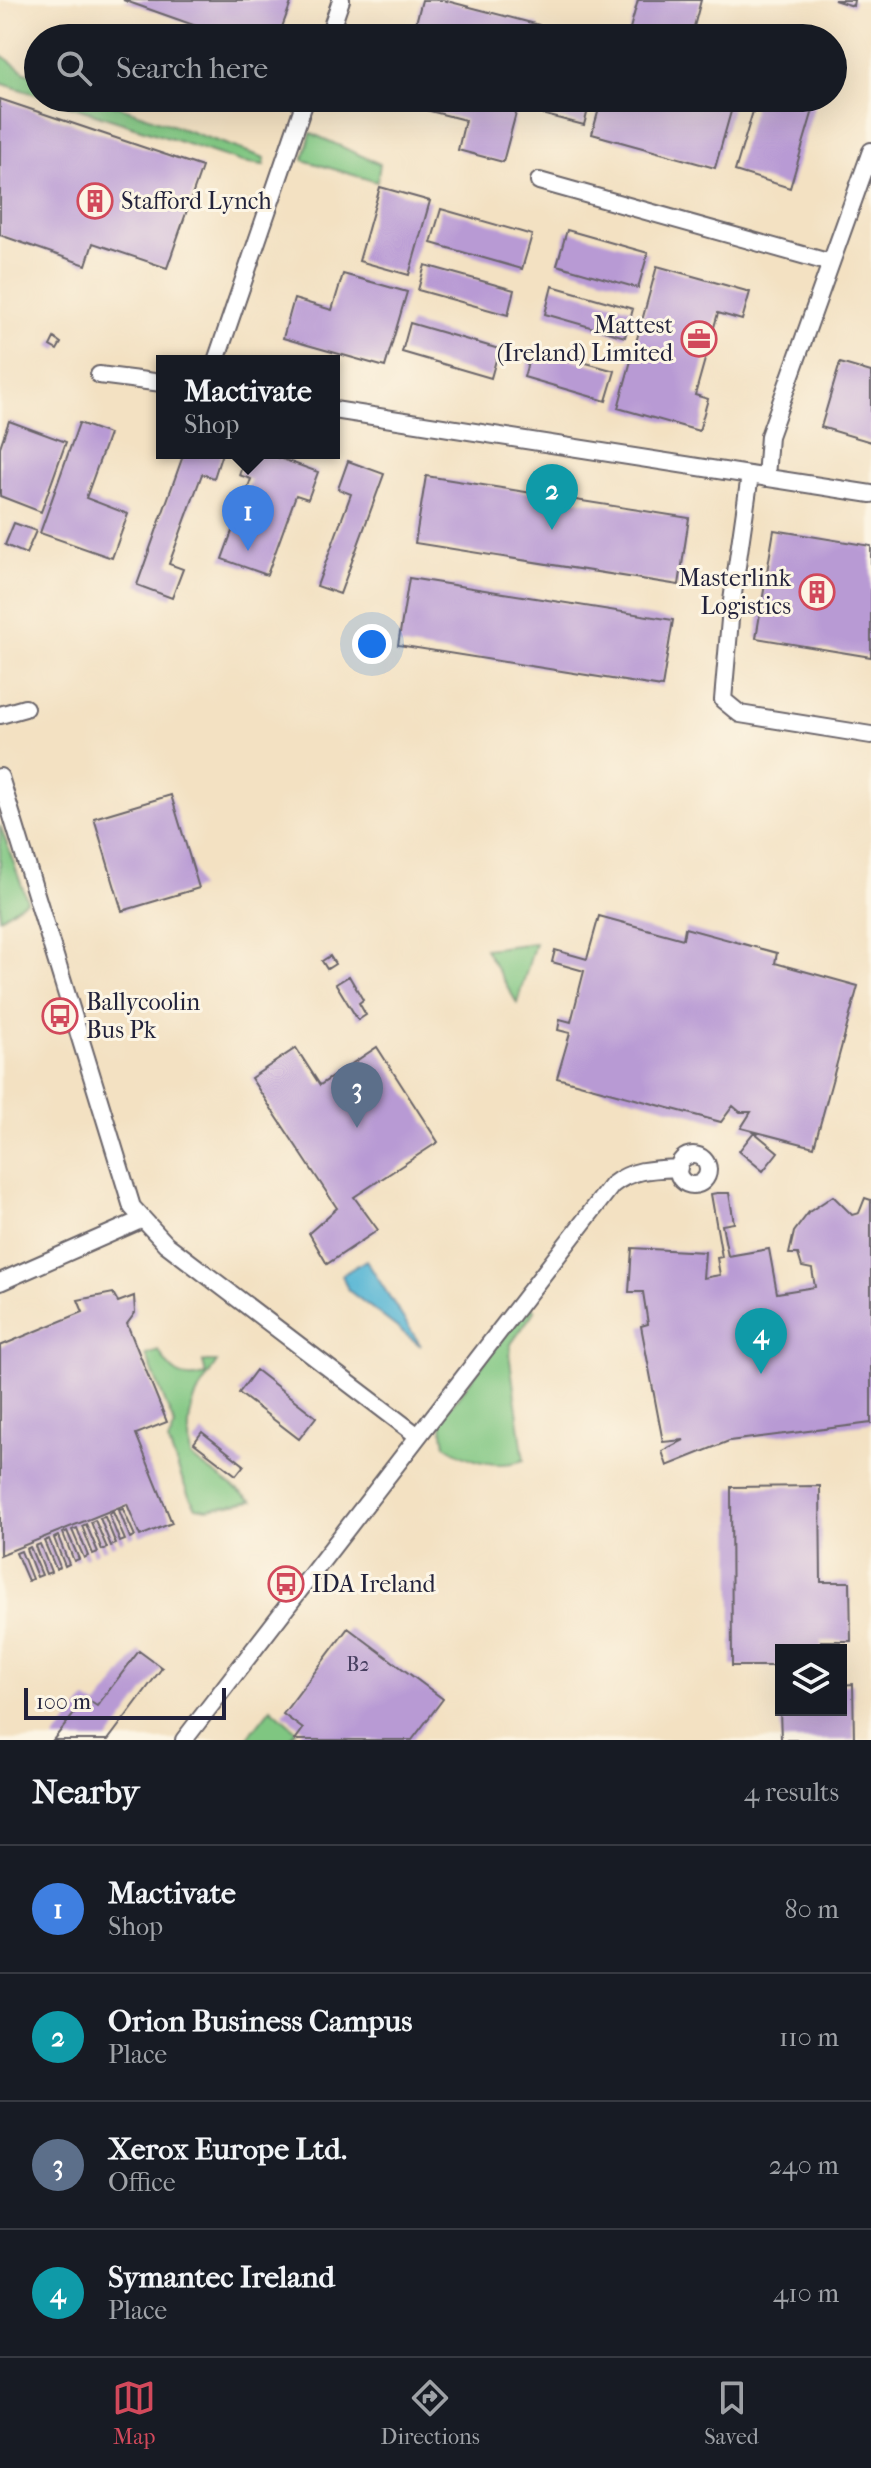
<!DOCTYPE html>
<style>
body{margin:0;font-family:"IM FELL French Canon",serif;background:#20242c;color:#f1f3f6}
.controls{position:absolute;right:24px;bottom:24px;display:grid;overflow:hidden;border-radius:0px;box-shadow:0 8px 32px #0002}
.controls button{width:72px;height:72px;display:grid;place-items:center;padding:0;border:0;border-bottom:2px solid #363941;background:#171b24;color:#f1f3f6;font:40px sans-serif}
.scale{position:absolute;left:24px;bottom:20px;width:202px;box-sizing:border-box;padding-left:8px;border:4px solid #22223b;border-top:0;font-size:22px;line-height:28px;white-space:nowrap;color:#22223b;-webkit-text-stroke:6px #fcf5e5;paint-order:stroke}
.you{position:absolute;left:372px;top:644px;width:28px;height:28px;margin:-20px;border:6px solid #fff;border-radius:50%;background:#1a73e8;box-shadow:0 0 0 12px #1a73e833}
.badge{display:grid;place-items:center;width:52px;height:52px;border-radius:50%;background:#d1495b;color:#fff;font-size:26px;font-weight:700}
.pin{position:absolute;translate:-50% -66px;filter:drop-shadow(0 2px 4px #0008)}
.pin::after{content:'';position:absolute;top:42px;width:28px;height:24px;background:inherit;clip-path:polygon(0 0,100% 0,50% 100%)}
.popup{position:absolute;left:156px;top:355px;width:184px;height:104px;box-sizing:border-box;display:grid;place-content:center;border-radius:0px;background:#171b24;filter:drop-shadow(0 2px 6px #0005);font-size:26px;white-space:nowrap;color:#9ea1a6}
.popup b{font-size:30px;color:#f1f3f6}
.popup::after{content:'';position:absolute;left:50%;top:100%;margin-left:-16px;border:16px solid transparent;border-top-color:#171b24}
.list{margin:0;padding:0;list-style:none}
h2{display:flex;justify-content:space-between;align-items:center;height:104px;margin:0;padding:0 32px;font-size:34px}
h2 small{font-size:26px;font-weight:400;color:#9ea1a6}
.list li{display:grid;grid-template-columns:52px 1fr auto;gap:24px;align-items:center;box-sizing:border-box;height:128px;padding:0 32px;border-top:2px solid #363941}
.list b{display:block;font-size:30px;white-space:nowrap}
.list p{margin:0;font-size:26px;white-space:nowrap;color:#9ea1a6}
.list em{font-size:26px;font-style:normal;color:#9ea1a6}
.icon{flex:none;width:44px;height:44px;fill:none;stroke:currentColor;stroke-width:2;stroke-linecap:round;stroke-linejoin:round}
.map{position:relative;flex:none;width:871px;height:1740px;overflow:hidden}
.search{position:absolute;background:#171b24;box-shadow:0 8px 32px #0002;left:24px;right:24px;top:24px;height:88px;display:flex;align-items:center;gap:20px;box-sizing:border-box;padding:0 28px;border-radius:44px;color:#9ea1a6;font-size:30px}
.sheet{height:616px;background:#171b24}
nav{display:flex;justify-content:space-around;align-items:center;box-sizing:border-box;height:112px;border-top:2px solid #363941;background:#171b24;font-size:22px;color:#9ea1a6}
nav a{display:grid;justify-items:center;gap:4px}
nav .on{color:#d1495b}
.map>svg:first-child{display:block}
</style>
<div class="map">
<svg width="871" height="1740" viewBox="0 0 871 1740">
<rect width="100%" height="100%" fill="#fcf5e5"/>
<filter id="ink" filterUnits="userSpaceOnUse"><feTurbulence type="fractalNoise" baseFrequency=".0125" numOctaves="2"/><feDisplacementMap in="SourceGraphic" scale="16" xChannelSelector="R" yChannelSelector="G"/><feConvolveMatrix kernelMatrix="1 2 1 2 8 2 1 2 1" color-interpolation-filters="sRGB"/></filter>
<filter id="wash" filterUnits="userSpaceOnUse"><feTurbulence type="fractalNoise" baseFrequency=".006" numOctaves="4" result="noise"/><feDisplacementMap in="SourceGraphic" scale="32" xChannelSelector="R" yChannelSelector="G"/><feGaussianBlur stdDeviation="1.8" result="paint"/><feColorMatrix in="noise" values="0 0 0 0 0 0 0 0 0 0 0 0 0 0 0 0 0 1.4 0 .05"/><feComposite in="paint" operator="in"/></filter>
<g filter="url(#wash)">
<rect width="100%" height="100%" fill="#f3e1c2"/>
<path fill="#7fc681" stroke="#50745e" stroke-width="2" d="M0 54 25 72 38 77V95L0 83Z
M46 98H95L265 158 264 165 242 162Z
M311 133 380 164 377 182 303 160Z
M0 825 27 900 0 918Z
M535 943 517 1003 485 949Z
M529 1304 535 1310 511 1344 510 1360 524 1460C495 1470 469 1461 445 1445L441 1419Z
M159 1351C170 1372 181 1382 206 1375L203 1362H217C193 1398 184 1413 191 1457L252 1501 208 1509 196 1507 188 1494 168 1442 175 1426 146 1355Z
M271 1708 296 1730 288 1740H246Z"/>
<path fill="#55b5d4" stroke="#3c6c88" stroke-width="2" d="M366 1260 421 1346 348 1290 342 1275Z"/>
<g id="blocks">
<path fill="#b89ad4" d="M123 0H292L278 38H230Z
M422 0H443L539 25 535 38H412Z
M638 0H701L691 38H650L629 32Z
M834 0H854L853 6Z
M396 98H520L503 162 458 150 465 120 395 102Z
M533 98H591L584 125 530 111Z
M602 98H696L732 108 715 168 592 134Z
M757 98 816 100 790 188 735 171Z
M0 99 202 167 167 268 93 243 86 265 0 235Z
M380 187 430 201 409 275 359 261Z
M441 209 532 235 522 269 431 243Z
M567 230 648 253 638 288 557 265Z
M425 265 514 290 508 315 418 290Z
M657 266 750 292 742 320 718 313 695 395 708 399 699 431 618 408Z
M343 274 407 292 385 367 283 338 294 299 332 310Z
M552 286 633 309 625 337 545 314Z
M410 323 499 349 491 378 402 352Z
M54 338 61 343 57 350 50 346Z
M532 348 615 371 606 401 524 377Z
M840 363 871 372V442L821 427Z
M9 421 66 442 41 512 0 496V447Z
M79 423 109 434 86 498 128 514 112 558 40 533Z
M184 453H222L214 478 202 474 169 564 183 569 172 598 137 585Z
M247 453H266L318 472 308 499 296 495 267 575 222 559 251 479 239 475Z
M348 461 384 474 340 594 317 586 351 494 338 489Z
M426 476 689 518 679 585 415 543Z
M14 523 36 531 26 554 5 545Z
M774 530 871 546V657L756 638Z
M409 578 673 620 662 687 398 645Z
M171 795 199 888 122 911 94 818Z
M599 916 683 939 685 928 777 953 775 963 858 986 814 1147 741 1128 751 1112H740L733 1106 721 1122 557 1078 570 1033 558 1030 560 1019 571 1022 584 971 552 962 555 950 587 959Z
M330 956 335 964 327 969 322 961Z
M349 976 363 1000 359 1003 366 1015 358 1020 336 984Z
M377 1047 438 1142 354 1197 378 1230 327 1264 309 1233 337 1208 251 1078 296 1048 320 1085Z
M754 1132 778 1152 763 1171 739 1151Z
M717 1193H729L734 1223 722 1225 728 1256 769 1249 777 1293 815 1287 812 1269 802 1267 798 1254H789L794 1232 809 1212 833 1196 852 1215 859 1213 865 1198 871 1200V1423L729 1441 667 1466 662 1451 684 1440 663 1442 641 1326 648 1324 643 1292H629L632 1248 705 1252 703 1278 720 1275 717 1258 722 1257 711 1194Z
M113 1293 118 1302 134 1296 135 1313 127 1324 167 1422 136 1434 172 1523 140 1536 127 1504 0 1555V1346L83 1312 78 1300Z
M256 1370 316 1417 299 1439 239 1393Z
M202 1432 244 1465 236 1475 194 1443Z
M820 1486 821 1582H850L851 1641H821L822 1650H781V1666H732L731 1487Z
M123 1509 135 1536 130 1538 119 1510Z
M113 1512 125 1540 120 1542 109 1514Z
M105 1517 116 1544 111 1546 100 1518Z
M95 1520 107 1548 102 1550 91 1522Z
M86 1524 98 1552 93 1554 82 1526Z
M77 1528 88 1556 84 1558 72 1530Z
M67 1531 79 1559 74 1561 63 1533Z
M58 1536 69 1564 65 1566 54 1538Z
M49 1539 60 1567 56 1569 44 1541Z
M40 1544 51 1572 46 1574 35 1546Z
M30 1547 42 1575 37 1577 26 1549Z
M21 1551 32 1579 28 1581 16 1553Z
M348 1628 443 1699 412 1740H295L303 1729 283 1714Z
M139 1651 162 1668 108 1740H53L86 1699 97 1706Z
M853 1684 854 1740H781L780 1710H841V1685Z"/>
</g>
</g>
<g filter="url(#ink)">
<use href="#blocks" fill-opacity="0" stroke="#6b656a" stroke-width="2"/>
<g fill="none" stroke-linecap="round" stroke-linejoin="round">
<defs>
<path id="minor" d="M328 38 341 0
M539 181 831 263
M216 361 306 98
M99 375 162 383
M334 410 871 494
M750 475 731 608 723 700 740 714 871 735
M766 478 769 436 871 151
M0 715 25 708
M0 777 132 1207 166 1244 418 1436
M678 1170a15 15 0 1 1 30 0a15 15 0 1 1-30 0Z
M0 1282 141 1220
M184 1740 612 1185C632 1169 653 1169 679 1168"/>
</defs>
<use href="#minor" stroke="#6b656a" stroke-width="20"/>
<use href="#minor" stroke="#fff" stroke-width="16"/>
</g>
</g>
<defs>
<symbol id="building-ring" viewBox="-11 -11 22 22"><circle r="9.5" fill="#fcf5e5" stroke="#d1495b" stroke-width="1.5"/><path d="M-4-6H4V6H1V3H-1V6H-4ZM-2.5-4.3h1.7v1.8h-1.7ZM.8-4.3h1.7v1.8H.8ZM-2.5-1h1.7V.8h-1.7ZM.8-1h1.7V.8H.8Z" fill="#d1495b"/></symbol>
<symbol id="office-ring" viewBox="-11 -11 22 22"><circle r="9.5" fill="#fcf5e5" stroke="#d1495b" stroke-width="1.5"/><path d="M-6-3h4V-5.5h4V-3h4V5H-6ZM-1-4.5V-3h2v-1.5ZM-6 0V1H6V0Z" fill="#d1495b"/></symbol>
<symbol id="bus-ring" viewBox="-11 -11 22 22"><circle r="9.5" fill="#fcf5e5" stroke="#d1495b" stroke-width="1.5"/><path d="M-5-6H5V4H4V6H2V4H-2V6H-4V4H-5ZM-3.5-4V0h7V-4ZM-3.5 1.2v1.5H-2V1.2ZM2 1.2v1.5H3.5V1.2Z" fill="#d1495b"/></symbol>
</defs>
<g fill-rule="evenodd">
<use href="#building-ring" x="75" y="181" width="40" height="40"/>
<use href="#office-ring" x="679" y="319" width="40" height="40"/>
<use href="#building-ring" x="797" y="572" width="40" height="40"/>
<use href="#bus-ring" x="40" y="996" width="40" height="40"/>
<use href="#bus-ring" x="266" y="1564" width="40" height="40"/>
</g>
<g text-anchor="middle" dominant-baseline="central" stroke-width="6" stroke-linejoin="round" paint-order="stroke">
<g font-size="20" fill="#484061">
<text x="358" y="1664">B2</text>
</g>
<g font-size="24" fill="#22223b" stroke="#fcf5e5" text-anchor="start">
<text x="121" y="201">Stafford Lynch</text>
<text x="673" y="325" text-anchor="end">Mattest<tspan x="673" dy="28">(Ireland) Limited</tspan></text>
<text x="791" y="578" text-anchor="end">Masterlink<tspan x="791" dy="28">Logistics</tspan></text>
<text x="86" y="1002">Ballycoolin<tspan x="86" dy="28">Bus Pk</tspan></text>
<text x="312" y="1584">IDA Ireland</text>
</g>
</g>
</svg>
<div class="controls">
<button><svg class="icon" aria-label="layers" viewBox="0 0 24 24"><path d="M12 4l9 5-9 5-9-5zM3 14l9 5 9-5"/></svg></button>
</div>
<div class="scale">100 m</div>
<div class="you"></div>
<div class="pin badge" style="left:248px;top:551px;background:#3f7fe0">1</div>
<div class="popup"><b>Mactivate</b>Shop</div>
<div class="pin badge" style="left:552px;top:530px;background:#0f9aa8">2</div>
<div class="pin badge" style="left:357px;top:1128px;background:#5c6f8a">3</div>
<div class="pin badge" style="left:761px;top:1374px;background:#0f9aa8">4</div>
<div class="search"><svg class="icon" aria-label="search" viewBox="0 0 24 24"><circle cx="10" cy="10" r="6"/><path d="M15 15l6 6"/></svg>Search here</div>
</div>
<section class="sheet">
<h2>Nearby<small>4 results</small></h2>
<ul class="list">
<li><span class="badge" style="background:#3f7fe0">1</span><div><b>Mactivate</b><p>Shop</p></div><em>80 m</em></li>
<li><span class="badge" style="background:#0f9aa8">2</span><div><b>Orion Business Campus</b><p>Place</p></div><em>110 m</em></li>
<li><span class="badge" style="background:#5c6f8a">3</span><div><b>Xerox Europe Ltd.</b><p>Office</p></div><em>240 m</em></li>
<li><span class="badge" style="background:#0f9aa8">4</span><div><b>Symantec Ireland</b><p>Place</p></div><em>410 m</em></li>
</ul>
</section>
<nav>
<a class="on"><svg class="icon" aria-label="map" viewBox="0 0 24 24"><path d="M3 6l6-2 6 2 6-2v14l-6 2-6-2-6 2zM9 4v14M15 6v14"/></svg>Map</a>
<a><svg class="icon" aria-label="directions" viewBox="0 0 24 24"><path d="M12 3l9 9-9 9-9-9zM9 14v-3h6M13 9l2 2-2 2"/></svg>Directions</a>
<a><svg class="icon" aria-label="saved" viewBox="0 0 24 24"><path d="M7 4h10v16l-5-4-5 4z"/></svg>Saved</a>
</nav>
